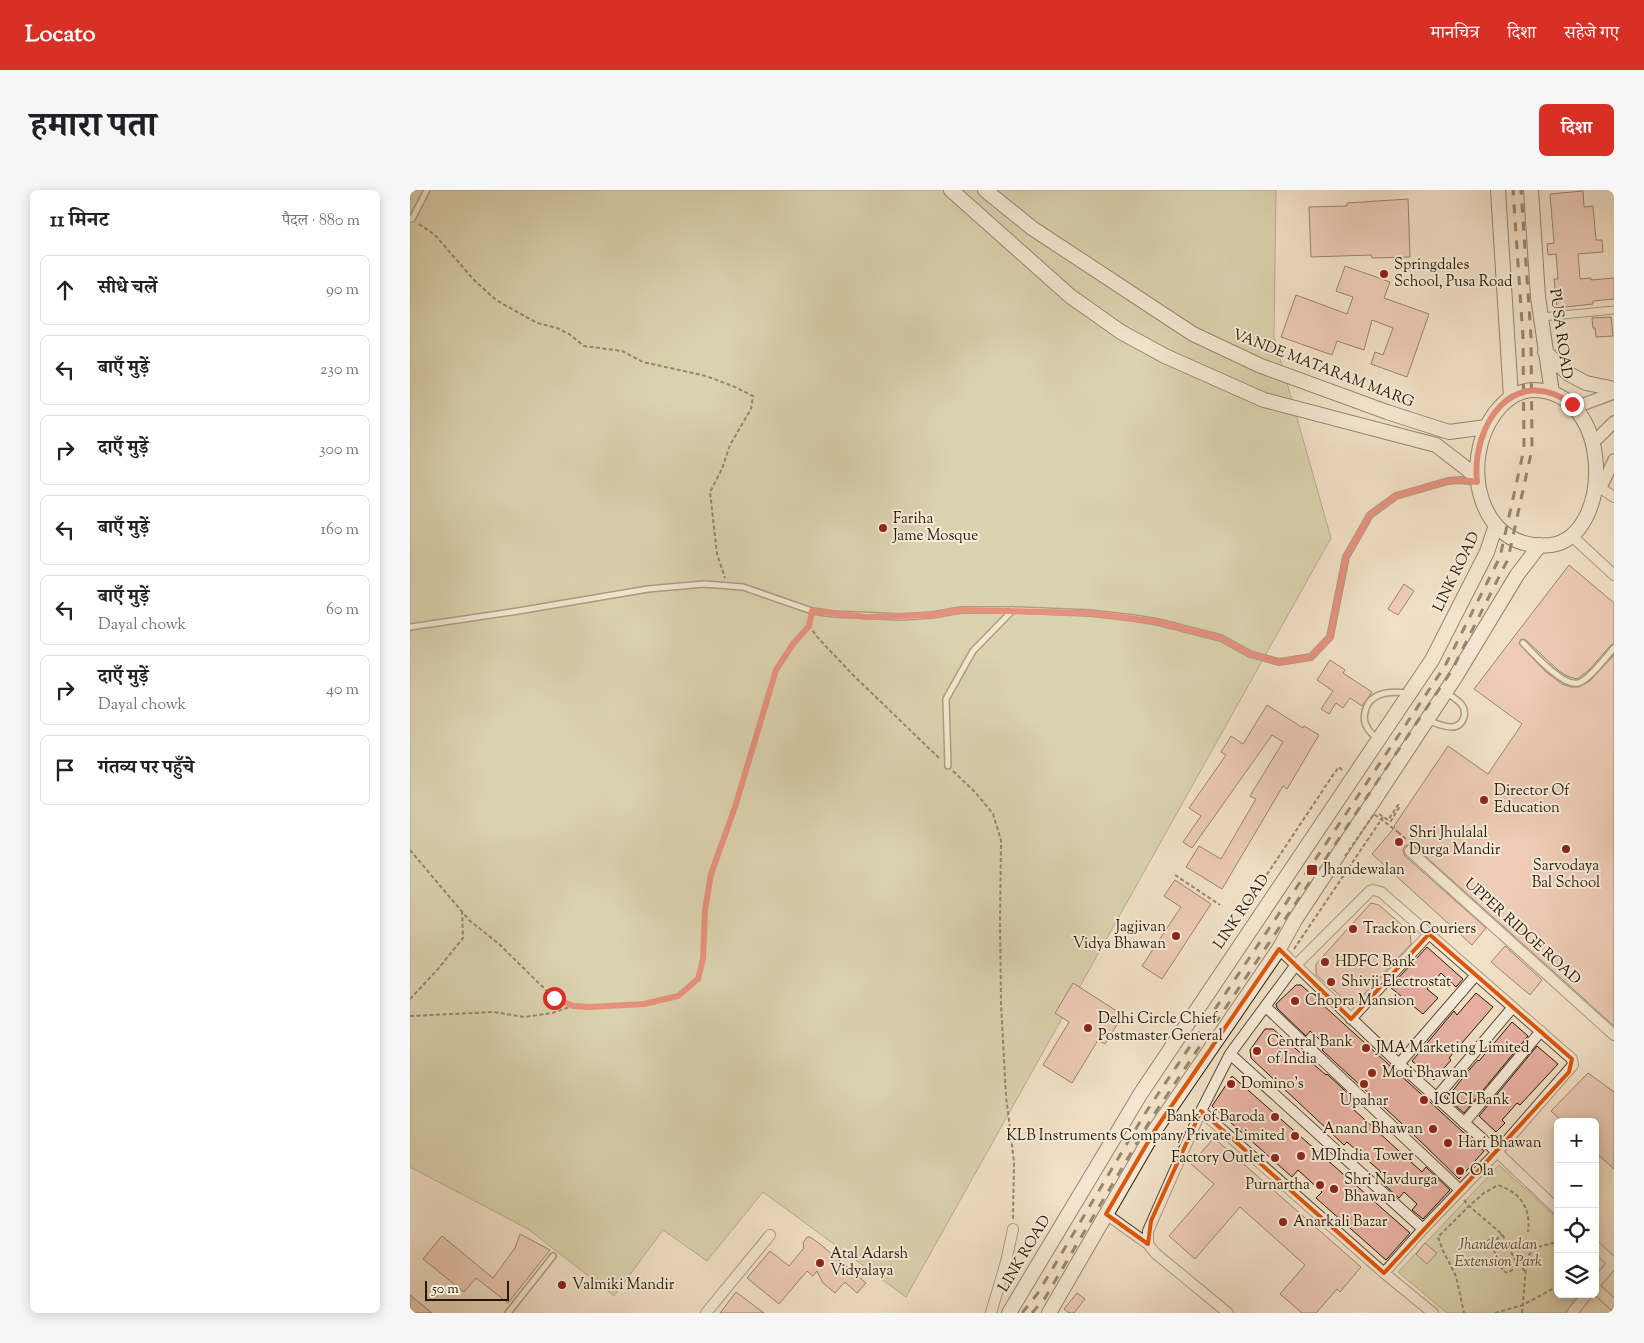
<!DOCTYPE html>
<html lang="hi">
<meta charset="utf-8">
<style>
body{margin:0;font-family:"Sorts Mill Goudy","Noto Serif Devanagari",serif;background:#f6f6f6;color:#202124}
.controls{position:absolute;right:15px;bottom:15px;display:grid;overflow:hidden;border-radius:8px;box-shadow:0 2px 12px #0003}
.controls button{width:45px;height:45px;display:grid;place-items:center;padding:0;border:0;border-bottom:1px solid #e0e0e0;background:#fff;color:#202124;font:25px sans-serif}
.scale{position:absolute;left:15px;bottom:12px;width:84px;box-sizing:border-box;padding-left:5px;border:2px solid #271905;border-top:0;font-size:14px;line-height:18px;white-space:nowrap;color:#271905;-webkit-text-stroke:4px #f7ecdb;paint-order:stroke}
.stop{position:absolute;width:15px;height:15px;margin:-11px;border:4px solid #d93025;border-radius:50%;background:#fff}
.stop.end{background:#d93025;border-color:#fff;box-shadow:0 1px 5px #0008}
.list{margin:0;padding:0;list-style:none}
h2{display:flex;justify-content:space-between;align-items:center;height:65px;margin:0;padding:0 20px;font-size:21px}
h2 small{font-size:16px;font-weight:400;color:#757577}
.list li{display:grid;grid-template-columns:32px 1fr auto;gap:15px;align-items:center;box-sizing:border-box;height:70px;margin:0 10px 10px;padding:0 10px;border:1px solid #e0e0e0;border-radius:8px}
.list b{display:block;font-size:19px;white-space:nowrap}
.list p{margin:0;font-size:16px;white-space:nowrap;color:#757577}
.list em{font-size:16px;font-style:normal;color:#757577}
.icon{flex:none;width:28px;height:28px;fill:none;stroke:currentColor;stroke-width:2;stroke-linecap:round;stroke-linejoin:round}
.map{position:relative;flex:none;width:1204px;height:1123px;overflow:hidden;border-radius:8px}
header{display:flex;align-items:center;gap:30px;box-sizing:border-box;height:70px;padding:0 25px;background:#d93025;color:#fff}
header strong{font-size:24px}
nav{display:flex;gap:28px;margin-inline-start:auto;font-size:18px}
.intro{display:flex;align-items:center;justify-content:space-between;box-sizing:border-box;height:120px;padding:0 30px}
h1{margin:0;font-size:35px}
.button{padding:12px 22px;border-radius:8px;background:#d93025;color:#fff;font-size:18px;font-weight:700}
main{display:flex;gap:30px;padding:0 30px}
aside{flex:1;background:#fff;border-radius:8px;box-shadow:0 2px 12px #0003}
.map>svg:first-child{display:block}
</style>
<header>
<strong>Locato</strong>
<nav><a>मानचित्र</a><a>दिशा</a><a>सहेजे गए</a></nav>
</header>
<div class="intro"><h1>हमारा पता</h1><a class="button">दिशा</a></div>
<main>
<aside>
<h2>11 मिनट<small>पैदल · 880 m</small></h2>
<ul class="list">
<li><svg class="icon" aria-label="ahead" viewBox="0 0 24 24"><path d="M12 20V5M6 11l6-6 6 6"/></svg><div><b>सीधे चलें</b></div><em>90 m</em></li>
<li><svg class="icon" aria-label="left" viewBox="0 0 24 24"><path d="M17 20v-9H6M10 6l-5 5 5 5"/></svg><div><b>बाएँ मुड़ें</b></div><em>230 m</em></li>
<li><svg class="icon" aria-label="right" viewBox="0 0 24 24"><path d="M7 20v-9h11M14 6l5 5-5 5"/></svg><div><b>दाएँ मुड़ें</b></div><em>300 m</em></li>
<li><svg class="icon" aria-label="left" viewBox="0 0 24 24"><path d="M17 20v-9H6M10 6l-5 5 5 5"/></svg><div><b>बाएँ मुड़ें</b></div><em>160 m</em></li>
<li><svg class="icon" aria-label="left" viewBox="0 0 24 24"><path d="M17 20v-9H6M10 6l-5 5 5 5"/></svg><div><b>बाएँ मुड़ें</b><p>Dayal chowk</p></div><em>60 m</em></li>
<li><svg class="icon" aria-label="right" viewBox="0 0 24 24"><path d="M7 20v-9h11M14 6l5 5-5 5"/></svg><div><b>दाएँ मुड़ें</b><p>Dayal chowk</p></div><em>40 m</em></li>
<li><svg class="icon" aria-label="arrive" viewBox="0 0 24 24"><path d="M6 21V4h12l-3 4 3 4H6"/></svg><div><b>गंतव्य पर पहुँचे</b></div></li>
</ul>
</aside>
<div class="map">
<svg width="1204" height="1123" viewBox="0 0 1204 1123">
<rect width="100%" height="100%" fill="#f3e1c7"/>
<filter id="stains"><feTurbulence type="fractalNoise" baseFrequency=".004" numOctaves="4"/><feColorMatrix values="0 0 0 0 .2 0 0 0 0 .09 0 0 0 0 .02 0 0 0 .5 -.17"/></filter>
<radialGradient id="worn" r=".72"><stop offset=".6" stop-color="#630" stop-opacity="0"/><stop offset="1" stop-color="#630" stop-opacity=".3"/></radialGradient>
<path fill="#bec293" stroke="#726e4c" d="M0 0H866L864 147 921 348 496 1107 353 1002 297 1071 253 1040 204 1106 118 1039 0 977Z
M1089 975 1148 1029V1104H1170L1155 1123H1037L988 1082Z"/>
<path fill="#e8b1a3" stroke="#271905" d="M1173 1 1174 17 1183 16 1186 50H1192L1193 62 1168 64 1170 89 1181 88V90L1204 88V109L1183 111V114L1147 118 1144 89H1148L1146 64 1138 65 1137 54 1144 53 1140 4Z
M998 9 1000 67 962 68 961 65 901 67 899 17 937 16V13Z
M935 76 980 92 974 108 1019 124 997 187 961 174 965 162 973 165 983 138 962 130 954 160 927 151 922 165 871 147 886 105 937 124 943 107 926 101Z
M1201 127 1203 146 1186 147 1185 138H1183L1182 128Z
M1159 375 1204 413V454L1201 455 1179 480 1167 489 1157 486 1149 481 1116 450 1111 449 1109 454 1136 482 1152 494 1161 497H1169L1180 491 1204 465V836L1004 656 1001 654 995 656 993 660 995 666 1076 738 1062 755 962 664 985 637 984 636 1038 556 1078 584 1112 534 1064 499Z
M994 394 1004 401 988 425 978 419Z
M920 470 935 480 933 483 962 502 952 516 940 508 933 518 926 513 919 524 911 519 923 501 907 490Z
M857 515 893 538 894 536 909 545 877 599 873 596 812 699 776 677 789 656 811 669 846 609 840 606 873 552 862 545 782 658 773 652 791 626 779 618 816 565 811 562 821 546 833 554Z
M765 690 801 714 752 789 732 776 771 717 754 706Z
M961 713 969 715 1000 742 1001 754 946 813H939L906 785V774Z
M1095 756 1132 790 1120 805 1081 772Z
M1017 757 1053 789 1046 797 1031 783 1017 799 1028 808 1013 824 980 797Z
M663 793 713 825 695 854 688 850 662 893 633 875 659 832 645 823Z
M886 795H891L1074 961 1049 989 1003 944 912 860 916 855 900 841 896 846 867 818 866 814Z
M1066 803 1083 817 1039 868 1041 870 1024 890 1002 871 1044 821 1047 825Z
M1102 832 1118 846 1054 923 1037 908 1059 880 1068 870 1069 871Z
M855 839H863L916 885 917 884 948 913 943 919 1012 982 1016 977 1040 1000 1013 1029 1002 1020 1007 1014 994 1002 989 1008 966 987 971 982 937 952 934 955 841 868 840 860Z
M1127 856 1148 874 1110 915 1107 913 1092 930 1095 933 1086 942 1069 926Z
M1178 883 1204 902V979L1185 962V932H1153L1141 921Z
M822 886 1000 1043 976 1070 906 1008 912 1002 888 980 882 987 802 916Z
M804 948 951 1077 930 1102 927 1099 906 1123H892L870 1104 895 1075 830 1017 785 1069 759 1046 804 994 781 974Z
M110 1044 140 1060 98 1113 66 1088 54 1102 13 1069 32 1046 83 1088 105 1058Z
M397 1047H400L410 1054 456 1093 447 1103 435 1092 425 1103 413 1093 407 1081 403 1086 397 1081 369 1114 337 1088 360 1061 379 1076 394 1058 393 1053Z
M1015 1053 1027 1063 1017 1074 1006 1064Z
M326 1102 354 1123H310Z
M667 1103 675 1109 664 1123H659L654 1119Z
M0 1105 22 1123H0Z"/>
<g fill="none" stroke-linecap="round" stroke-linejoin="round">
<defs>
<path id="service" d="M0 29H2L17 0
M0 437 102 422 238 399 294 394 333 397 402 421 424 424 491 427 522 425 551 420H603L680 423 724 428 748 432 811 448 840 464 869 472 901 467 920 447 936 367 960 325 986 306 1038 291 1051 290 1066 292
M1113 453C1123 463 1153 497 1168 493 1179 490 1196 467 1204 458
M1019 531C1031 535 1049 544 1054 527 1055 523 1054 518 1052 515 1048 510 1041 506 1036 502
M967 549C964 545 959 542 957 537 954 533 954 527 955 522 959 502 980 501 997 503
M538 576 536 509 563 461 603 420
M98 1123 143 1066"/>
<path id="pedestrian" d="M1132 127 1204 120"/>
<path id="minor" d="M1192 299 1204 307
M1163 347 1204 385
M1000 661 1204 845
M869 759 989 874 1087 962 1148 1020
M856 817 1050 1000
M941 829 1019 744
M820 864 1013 1039
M989 874 1066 785
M1026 908 1103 817
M791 921 974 1083 1013 1039 1087 962 1163 875 1162 869 971 702 963 700 960 701 885 776 820 864 791 921 738 1041V1054L745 1063 818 1123
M1054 933 1131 841
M696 1024 738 1054
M1185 1056 1203 1073
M974 1083 1023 1123
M1185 1094 1204 1072
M1185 1098 1204 1115
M296 1123 360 1045
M581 1123 596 1072 603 1039
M1162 1123 1177 1104"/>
<path id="tertiary" d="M1166 217 1204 203
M1188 248 1204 232
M1193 293 1204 270"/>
<path id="secondary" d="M541 0 660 106 711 142 755 166 854 210 1026 255 1066 286
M575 0 622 38 783 144 851 176 977 222 1039 242 1076 237
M1088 0 1101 207
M1121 0 1128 107 1142 203
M1135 162 1159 184 1176 193 1204 199
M1122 200C1204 199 1204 346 1141 355 1068 363 1049 272 1085 223 1095 210 1106 201 1122 200Z
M599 1123 731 903 1022 470 1077 362 1086 335
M639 1123 745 940 869 759 885 730 1046 486 1107 385 1130 355"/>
</defs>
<use href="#service" stroke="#5a4b36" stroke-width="8"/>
<use href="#pedestrian" stroke="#5a4b36" stroke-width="9"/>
<use href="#minor" stroke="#5a4b36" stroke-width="12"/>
<use href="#tertiary" stroke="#5a4b36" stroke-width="14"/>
<use href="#secondary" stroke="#271905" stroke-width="16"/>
<path stroke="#271905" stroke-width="2" stroke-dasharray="4 2.5" stroke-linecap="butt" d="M9 34 25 45 63 89 86 110 127 133 147 138 159 144 174 156 212 161 233 172 296 186 325 197 343 206 341 219 320 255 312 279 300 302 307 364 315 388
M400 429 399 436 409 449 443 485 529 568
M543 581 566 603 583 624 591 650 590 733 591 814 596 906 604 972 603 1029
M969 624 978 630 988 615 990 616 979 634
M988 642 997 650
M0 660 59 730 89 754 144 808 163 816 179 817 234 814 268 806 288 789 293 769 295 720 301 684 325 617 366 481 383 454 399 436
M765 685 810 715
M837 722 834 719 923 585 929 577 933 581
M884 759 973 627
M0 809 28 779 53 748 52 721
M0 826 84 822 114 827 142 823 163 816
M1054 1010 1059 1016 1028 1047 1033 1061 1046 1086 1054 1123
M1080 1049 1086 1050 1088 1056 1083 1060 1077 1058 1076 1053Z
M1086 1050 1092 1044
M1083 1060 1093 1074
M1095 1071 1101 1073 1103 1079 1098 1083 1093 1081 1091 1076Z
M1115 1081 1105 1070 1092 1044 1059 1016 1074 1003 1088 995C1111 1003 1121 1018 1118 1042
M1085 1123 1113 1115 1148 1096
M1112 1123 1117 1067 1125 1058 1146 1052 1148 1054"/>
<use href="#service" stroke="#f7ecdb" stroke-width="5"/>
<use href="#pedestrian" stroke="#f7ecdb" stroke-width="7"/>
<use href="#minor" stroke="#f7ecdb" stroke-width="10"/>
<use href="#tertiary" stroke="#f7ecdb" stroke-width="11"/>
<use href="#secondary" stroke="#f7ecdb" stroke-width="14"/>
<path stroke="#271905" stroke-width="3" stroke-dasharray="9 9" stroke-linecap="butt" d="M612 1123 628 1103 734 925 1035 476 1090 367 1114 259 1113 147 1103 0
M622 1123 635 1108 741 929 1042 480 1098 369 1122 259 1121 147 1111 0"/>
<path stroke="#271905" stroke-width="2" stroke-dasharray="4 2.5" stroke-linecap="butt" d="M935 666 964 624 988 642"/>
</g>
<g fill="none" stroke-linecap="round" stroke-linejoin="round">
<path stroke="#d93025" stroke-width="6" d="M144 808 163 816 179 817 234 814 268 806 288 789 293 769 295 720 301 684 325 617 366 480 383 454 399 436 402 421 457 427 522 425 551 420 680 423 748 432 811 448 840 464 869 472 901 467 920 447 936 367 960 325 986 306 1038 291 1051 290 1067 292C1061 236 1103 172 1162 214"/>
</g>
<path d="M0 0H1204V1123H0ZM1019 744 1162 869 1159 882 974 1083 791 921 741 1031 738 1054 696 1024 745 940 869 759 941 829Z" fill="#f3e1c7" fill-opacity=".55" fill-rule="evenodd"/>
<path fill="none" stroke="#de560c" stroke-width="4" stroke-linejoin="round" d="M1019 744 1162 869 1159 882 974 1083 791 921 741 1031 738 1054 696 1024 745 940 869 759 941 829Z"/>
<g fill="#8f2418" stroke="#f7ecdb" stroke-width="2">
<circle cx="974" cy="84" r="5"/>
<circle cx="473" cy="338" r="5"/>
<circle cx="1074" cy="610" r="5"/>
<circle cx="989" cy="652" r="5"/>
<circle cx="1156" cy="659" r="5"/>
<rect x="896" y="674" width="12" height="12" rx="2.5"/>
<circle cx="943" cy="739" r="5"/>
<circle cx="766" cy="746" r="5"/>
<circle cx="915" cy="772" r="5"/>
<circle cx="921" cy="792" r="5"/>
<circle cx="885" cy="811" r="5"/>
<circle cx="678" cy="838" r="5"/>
<circle cx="956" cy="858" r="5"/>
<circle cx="847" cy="861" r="5"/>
<circle cx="962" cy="883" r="5"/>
<circle cx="821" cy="894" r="5"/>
<circle cx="954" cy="894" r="5"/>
<circle cx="1014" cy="910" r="5"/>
<circle cx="865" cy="927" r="5"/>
<circle cx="1023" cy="939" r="5"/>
<circle cx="885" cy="946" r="5"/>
<circle cx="1038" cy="953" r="5"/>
<circle cx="891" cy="966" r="5"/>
<circle cx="865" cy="968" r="5"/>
<circle cx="1050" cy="981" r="5"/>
<circle cx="910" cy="995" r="5"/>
<circle cx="924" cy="999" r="5"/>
<circle cx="873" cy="1032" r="5"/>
<circle cx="410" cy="1073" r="5"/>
<circle cx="152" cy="1095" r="5"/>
</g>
<g text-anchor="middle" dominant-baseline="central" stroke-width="4" stroke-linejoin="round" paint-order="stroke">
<g font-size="15" fill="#271905" stroke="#f7ecdb" text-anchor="start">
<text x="984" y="75">Springdales<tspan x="984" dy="17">School, Pusa Road</tspan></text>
<text x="483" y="329">Fariha<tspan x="483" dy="17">Jame Mosque</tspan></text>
<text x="1084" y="601">Director Of<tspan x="1084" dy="17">Education</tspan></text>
<text x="999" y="643">Shri Jhulalal<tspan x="999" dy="17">Durga Mandir</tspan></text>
<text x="1156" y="676" text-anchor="middle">Sarvodaya<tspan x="1156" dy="17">Bal School</tspan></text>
<text x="913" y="680">Jhandewalan</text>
<text x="756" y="737" text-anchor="end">Jagjivan<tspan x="756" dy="17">Vidya Bhawan</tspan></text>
<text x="953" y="739">Trackon Couriers</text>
<text x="925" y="772">HDFC Bank</text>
<text x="931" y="792">Shivji Electrostat</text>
<text x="895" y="811">Chopra Mansion</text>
<text x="688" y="829">Delhi Circle Chief<tspan x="688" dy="17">Postmaster General</tspan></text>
<text x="857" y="852">Central Bank<tspan x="857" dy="17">of India</tspan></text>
<text x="966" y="858">JMA Marketing Limited</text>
<text x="972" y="883">Moti Bhawan</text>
<text x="831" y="894">Domino's</text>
<text x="1024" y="910">ICICI Bank</text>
<text x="954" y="911" text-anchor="middle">Upahar</text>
<text x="855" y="927" text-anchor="end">Bank of Baroda</text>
<text x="1013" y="939" text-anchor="end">Anand Bhawan</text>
<text x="875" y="946" text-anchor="end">KLB Instruments Company Private Limited</text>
<text x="1048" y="953">Hari Bhawan</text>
<text x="901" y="966">MDIndia Tower</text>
<text x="855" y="968" text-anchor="end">Factory Outlet</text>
<text x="1060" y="981">Ola</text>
<text x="934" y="990">Shri Navdurga<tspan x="934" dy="17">Bhawan</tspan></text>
<text x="900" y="995" text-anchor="end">Purnartha</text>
<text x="883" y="1032">Anarkali Bazar</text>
<text x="420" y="1064">Atal Adarsh<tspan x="420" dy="17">Vidyalaya</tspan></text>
<text x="162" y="1095">Valmiki Mandir</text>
</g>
<g font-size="15" fill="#271905" stroke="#f7ecdb">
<text transform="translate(1150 144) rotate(82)">PUSA ROAD</text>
<text transform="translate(913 179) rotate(21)">VANDE MATARAM MARG</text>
<text transform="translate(1047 382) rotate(-64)">LINK ROAD</text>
<text transform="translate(832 722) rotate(-56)">LINK ROAD</text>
<text transform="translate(1112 742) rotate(42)">UPPER RIDGE ROAD</text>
<text transform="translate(615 1064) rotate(-59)">LINK ROAD</text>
</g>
<g font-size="15" font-style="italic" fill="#544c30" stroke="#f7ecdb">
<text x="1088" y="1055">Jhandewalan<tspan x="1088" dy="17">Extension Park</tspan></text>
</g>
</g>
<rect width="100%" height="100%" filter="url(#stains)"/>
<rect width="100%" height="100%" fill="url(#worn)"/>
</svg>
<div class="controls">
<button>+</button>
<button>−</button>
<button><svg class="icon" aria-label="locate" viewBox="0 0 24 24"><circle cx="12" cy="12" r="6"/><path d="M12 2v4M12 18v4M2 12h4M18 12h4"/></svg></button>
<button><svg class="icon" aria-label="layers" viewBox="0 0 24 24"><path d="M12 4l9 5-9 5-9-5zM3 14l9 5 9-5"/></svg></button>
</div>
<div class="scale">50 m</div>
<div class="stop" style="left:144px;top:808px"></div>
<div class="stop end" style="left:1162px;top:214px"></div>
</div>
</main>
